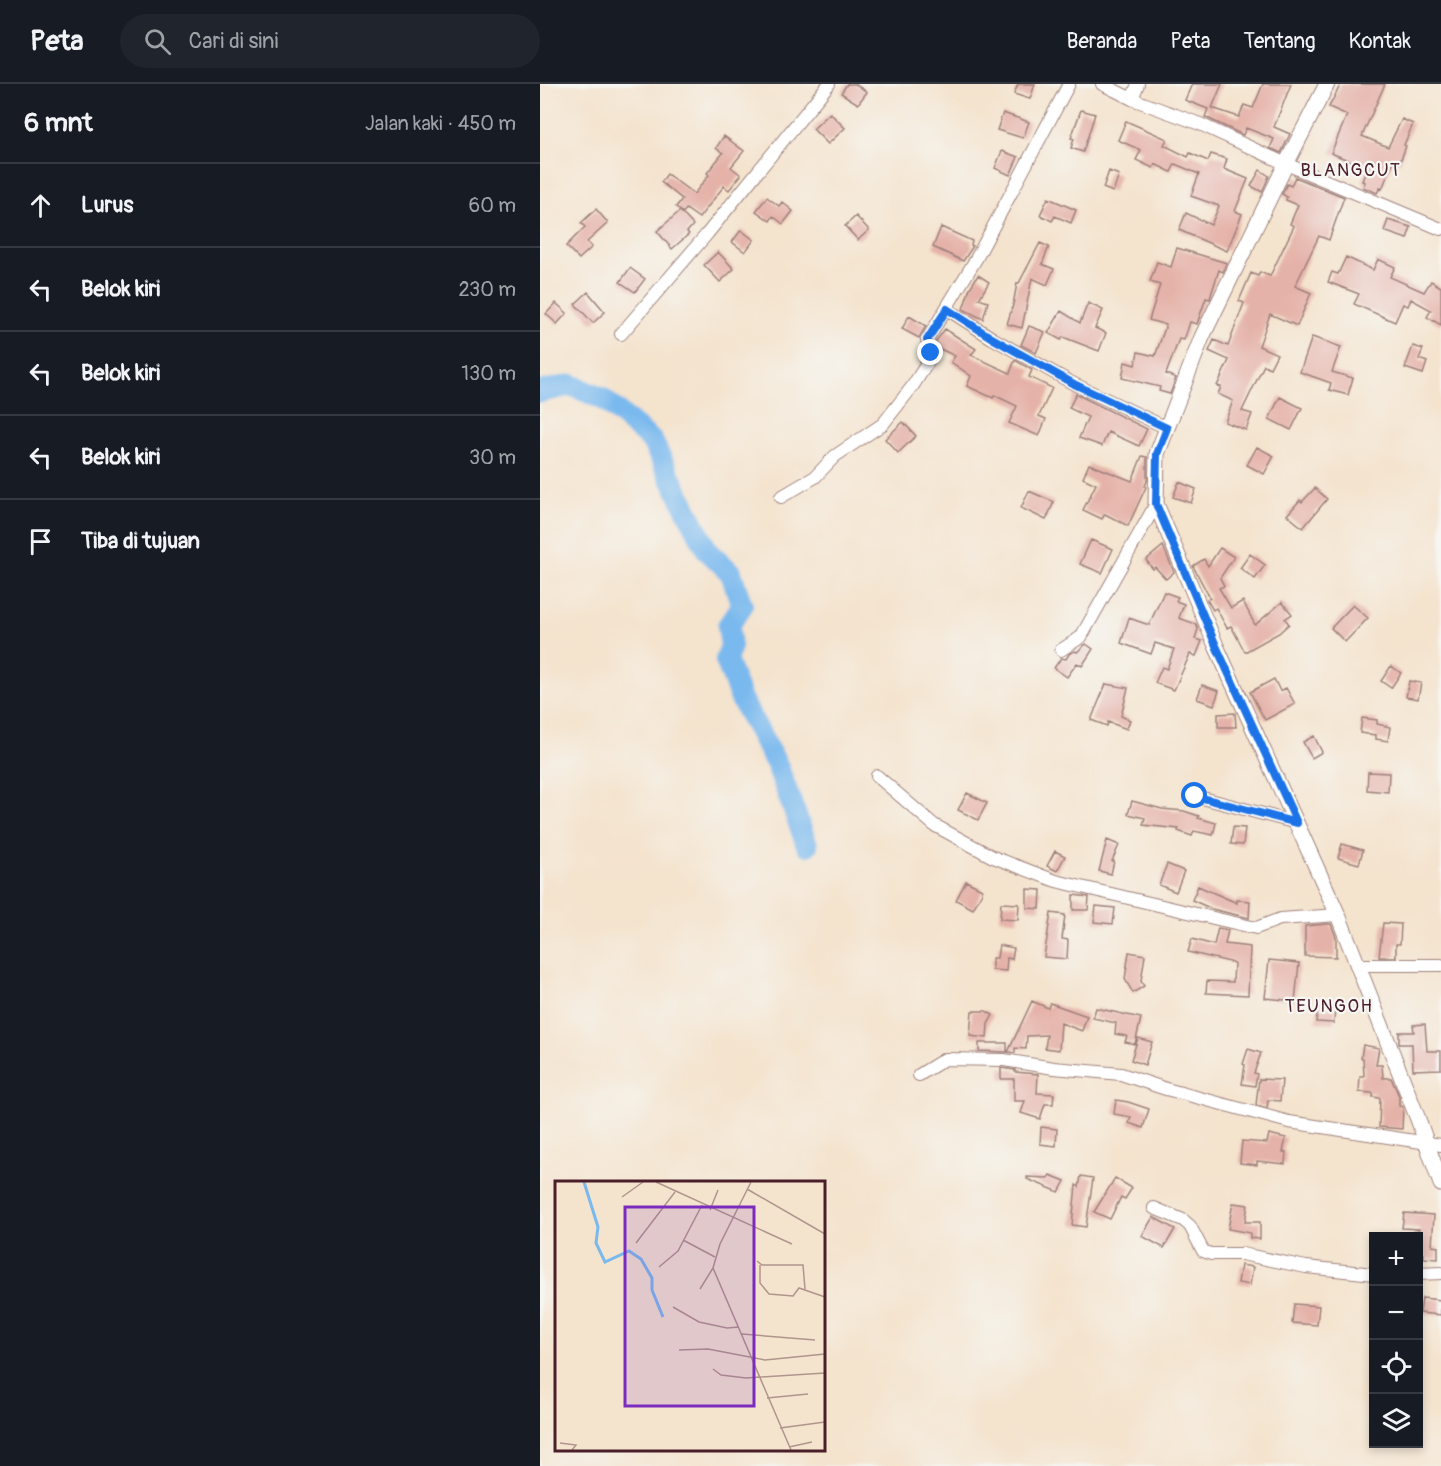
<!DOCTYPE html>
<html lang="id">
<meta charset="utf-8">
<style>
body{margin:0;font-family:Pangolin,sans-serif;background:#20242c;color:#f1f3f6}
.controls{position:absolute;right:18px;bottom:18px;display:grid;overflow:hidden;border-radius:0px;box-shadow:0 3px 9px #0003}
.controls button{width:54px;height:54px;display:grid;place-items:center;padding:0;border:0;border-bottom:2px solid #363941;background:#171b24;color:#f1f3f6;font:30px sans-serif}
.stop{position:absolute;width:18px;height:18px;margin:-14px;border:4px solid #1a73e8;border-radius:50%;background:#fff}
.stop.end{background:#1a73e8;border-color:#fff;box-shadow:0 2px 6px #0008}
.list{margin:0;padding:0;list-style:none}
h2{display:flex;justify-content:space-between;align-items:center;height:78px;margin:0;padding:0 24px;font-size:26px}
h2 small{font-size:20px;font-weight:400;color:#9ea1a6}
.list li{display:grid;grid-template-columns:39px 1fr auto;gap:18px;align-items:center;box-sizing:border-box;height:84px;padding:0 24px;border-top:2px solid #363941}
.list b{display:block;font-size:22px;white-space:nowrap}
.list em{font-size:20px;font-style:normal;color:#9ea1a6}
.icon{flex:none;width:33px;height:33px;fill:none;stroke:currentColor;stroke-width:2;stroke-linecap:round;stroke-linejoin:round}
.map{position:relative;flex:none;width:901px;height:1382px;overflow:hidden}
header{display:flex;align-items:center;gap:36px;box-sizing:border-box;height:84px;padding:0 30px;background:#171b24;border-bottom:2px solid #363941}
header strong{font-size:28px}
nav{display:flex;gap:33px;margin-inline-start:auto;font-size:21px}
.search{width:420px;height:54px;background:#20242c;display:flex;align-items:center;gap:15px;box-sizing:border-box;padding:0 21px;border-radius:33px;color:#9ea1a6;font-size:22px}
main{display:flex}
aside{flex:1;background:#171b24}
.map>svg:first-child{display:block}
</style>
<header>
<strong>Peta</strong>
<div class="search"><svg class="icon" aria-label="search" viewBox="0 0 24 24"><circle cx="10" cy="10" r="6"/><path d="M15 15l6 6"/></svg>Cari di sini</div>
<nav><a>Beranda</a><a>Peta</a><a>Tentang</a><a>Kontak</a></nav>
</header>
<main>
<aside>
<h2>6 mnt<small>Jalan kaki · 450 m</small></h2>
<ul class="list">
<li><svg class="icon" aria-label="ahead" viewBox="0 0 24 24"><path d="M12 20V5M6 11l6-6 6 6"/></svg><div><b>Lurus</b></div><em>60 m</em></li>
<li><svg class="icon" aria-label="left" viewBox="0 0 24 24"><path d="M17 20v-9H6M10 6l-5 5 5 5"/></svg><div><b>Belok kiri</b></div><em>230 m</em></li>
<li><svg class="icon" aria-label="left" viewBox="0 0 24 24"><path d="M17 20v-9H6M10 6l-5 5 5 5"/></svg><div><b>Belok kiri</b></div><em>130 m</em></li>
<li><svg class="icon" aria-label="left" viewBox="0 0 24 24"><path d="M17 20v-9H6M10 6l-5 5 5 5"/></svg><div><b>Belok kiri</b></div><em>30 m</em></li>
<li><svg class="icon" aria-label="arrive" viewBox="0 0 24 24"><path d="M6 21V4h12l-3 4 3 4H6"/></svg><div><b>Tiba di tujuan</b></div></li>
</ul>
</aside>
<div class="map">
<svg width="901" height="1382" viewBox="0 0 901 1382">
<rect width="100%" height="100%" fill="#f6f6f2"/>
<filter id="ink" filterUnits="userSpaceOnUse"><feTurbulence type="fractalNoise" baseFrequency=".0167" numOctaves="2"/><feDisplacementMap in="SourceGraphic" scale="12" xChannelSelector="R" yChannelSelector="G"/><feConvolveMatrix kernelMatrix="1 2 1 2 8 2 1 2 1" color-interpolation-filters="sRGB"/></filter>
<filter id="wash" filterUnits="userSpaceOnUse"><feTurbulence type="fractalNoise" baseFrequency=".008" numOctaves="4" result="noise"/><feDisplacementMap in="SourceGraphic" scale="24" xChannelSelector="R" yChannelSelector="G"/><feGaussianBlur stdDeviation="1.35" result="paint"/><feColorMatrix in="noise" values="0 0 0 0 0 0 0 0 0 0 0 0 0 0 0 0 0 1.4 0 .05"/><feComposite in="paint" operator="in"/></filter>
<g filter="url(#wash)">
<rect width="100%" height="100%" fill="#f4e3cd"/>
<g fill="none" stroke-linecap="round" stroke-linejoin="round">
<path stroke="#7ab9ee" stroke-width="22" d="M0 308 31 301 63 315 112 357 167 466 191 489 202 522 188 542 191 562 186 576 201 615 237 681 267 761"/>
</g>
<g id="blocks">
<path fill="#e5b2a9" d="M307 0H315L327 8 318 20 301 9Z
M478 0H495L490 15 474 10Z
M652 0H682L672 24 699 33 704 21 713 24 723 0H751L734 43 750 50 741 69 730 64 734 55 706 44 703 51 665 33 668 25 645 16Z
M801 0H845L822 52 848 63 862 35 873 40 864 61 866 62 860 78 854 76 842 105 840 104 837 109 823 103 825 98 822 97 827 84 791 69 807 31 789 23Z
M541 26 555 30 543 68 531 64 534 55 531 54Z
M290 29 305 44 288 60 273 45Z
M463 29 489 38 483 54 457 46Z
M586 37 627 55 624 61 648 73 650 69 668 77 671 70 687 75 684 85 708 95 695 127 702 130 687 167 639 146 646 129 671 141 679 122 651 112 659 90 635 80 631 88 615 80 613 84 596 76 601 66 578 56Z
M184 52 204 67 191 83 201 91 189 106 184 102 159 134 146 125 143 129 136 123 142 115 121 98 127 90 154 110 169 91 167 89 183 69 176 64Z
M462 67 478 73 470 91 455 84Z
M720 86 729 92 722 108 711 102Z
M569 87 579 91 573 108 563 104Z
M755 93 804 113 789 156 779 152 755 202 771 209 757 242 730 230 719 262 737 270 730 284 724 281 702 327 712 330 706 346 685 338 693 317 678 310 681 303 677 302 689 276 669 267 674 256 688 262 704 219 699 217 711 189 718 192 720 188 730 192 754 142 750 140 758 121 746 116 747 113 742 110 747 100 751 102Z
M227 113 239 122 242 118 253 127 243 140 233 132 230 137 216 127Z
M508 114 536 126 531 139 515 132 512 137 500 131Z
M56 125 68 139 47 158 52 163 39 175 26 162 45 143 41 139Z
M140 127 153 141 147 148 149 150 132 165 117 147Z
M316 132 329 146 318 156 305 142Z
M848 136 871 143 867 155 844 147Z
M401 143 432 157 431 161 433 162 423 177 393 163Z
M201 146 214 156 205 168 192 158Z
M500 159 509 163 502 180 514 185 507 201 492 194 482 244 467 240 473 221 477 199H479Z
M637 164 687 179 683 188 679 186 671 211 670 215 666 214 657 240 650 238 644 256 639 255 626 290 636 294 630 310 619 307 620 303 582 294 585 278 595 281 598 268 615 272 626 241 609 236 620 201 610 198 617 178 631 183Z
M178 168 194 185 180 198 164 181Z
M806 173 833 186 838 175 855 183 850 193 884 208 891 197 901 203V241L887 233 891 226 871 215 868 222 863 220 855 238 814 220 819 210 788 198 792 188 798 190Z
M90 184 105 195 95 208 80 198Z
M438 191 449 198 439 215 448 218 443 235 423 225 430 204Z
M48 208 65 228 53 239 35 220Z
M16 219 27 229 17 240 6 230Z
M548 219 563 226 555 244 566 249 559 267 523 253 521 256 508 249 521 227 540 239Z
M369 232 386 242 379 254 362 245Z
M489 242 505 248 496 269 481 261Z
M405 245 436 265 431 271 470 289 475 276 492 286 489 293 512 304 499 332 506 335 499 352 469 339 477 322 454 311 453 314 427 302 431 292 411 278 415 272 398 264 396 257Z
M772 253 801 263 792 288 813 294 808 311 789 306 791 299 760 288Z
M873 262 883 265 879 275 887 278 883 290 865 284Z
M536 310 607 345 599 362 568 348 562 362 539 354 548 333 529 324Z
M740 313 762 324 751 346 729 335Z
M363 338 376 352 358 369 345 355Z
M717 363 734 372 724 390 707 381Z
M602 372 607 373V397L605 402 606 403 588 442 565 430 562 435 543 426 556 400 543 394 549 380 592 397Z
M639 398 656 405 651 419 633 413Z
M775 404 787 415 763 444 747 431 760 416 762 418Z
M489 407 514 418 506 436 481 424Z
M551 456 573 465 562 489 540 480Z
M623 462 634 488 626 495 615 483 613 485 606 476Z
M680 464 694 473 680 494 684 502 679 504 691 524 703 517 715 541 742 518 752 530 745 535 749 540 739 549 705 568 691 542 687 544 676 524 673 526 667 516 670 514 653 482 664 475 668 482Z
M710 470 725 481 715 495 700 484Z
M624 508 638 513 636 517 644 520 639 534 656 540 658 545 655 555 662 557 656 572 650 570 634 606 615 599 622 583 627 585 634 565 615 559 611 570 581 559 589 534 609 541Z
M813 521 828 534 805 558 791 544Z
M546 560 553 565 542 582 537 579 527 593 514 584 521 574 526 575 529 570 535 567 537 568Z
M851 582 861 589 851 604 841 597Z
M734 595 740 607 746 604 755 620 725 636 710 608Z
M869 597 881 599 878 615 866 613Z
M566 600 588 604 581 632 590 636 587 645 568 638 567 642 551 636Z
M662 601 679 607 674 621 657 615Z
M695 629 696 643H678V630Z
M822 634 837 636V640L850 643 848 657 836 655V651L820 649Z
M774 652 782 668 772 674 763 658Z
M828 688 849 689 848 708 827 706Z
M427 709 447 719 438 736 418 726Z
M592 717 622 725 644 727 659 732 658 734 676 739 673 751 654 747 652 752 638 747 639 745 603 741 605 734 588 730Z
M693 743 705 744 703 761 691 760Z
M567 756 579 761 572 777H574L571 790 559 787Z
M802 760 823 766 819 780 798 774Z
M515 767 525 772 517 787 507 782Z
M627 780 644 787 636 808 619 801Z
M426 797 442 805V809L433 825 416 816Z
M658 802 697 819V816L710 817 709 834 672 825 652 816Z
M487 805 501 806 500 825 487 824Z
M533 811 549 813 548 826H533Z
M461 819 479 820 478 836 460 835Z
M556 822 575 824 573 840 554 838Z
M511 829 525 831 522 855 528 856 527 875 504 873Z
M843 839 861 840 860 860H856V873H839Z
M786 840H791L796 853V873L765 872V842Z
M678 844 688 846 685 860 710 863 708 911 666 909 667 897 693 898 694 879 648 868 652 855 674 861Z
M459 861 474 864 472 875 467 874 466 887 452 886V874H457Z
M589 868 605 871 601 897 604 902 593 909 585 895Z
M729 876 759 879 755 917 725 914Z
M492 917 508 924 510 919 547 932 542 947 521 939 519 966 505 964 507 951 487 952 486 965 475 964V969L468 968Z
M556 924 601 934 595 960 585 958 587 952 575 950 576 939 553 934Z
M778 924 795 925 794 939 776 938Z
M432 927H446L453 931 448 940 447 954 430 952Z
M885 940 887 967H901V985L873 986 872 960H859V948H874L873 941Z
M598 954 612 958 605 981 591 976Z
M439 959H467V968L439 967Z
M823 961 839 964 836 981H842L843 994H851L859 1012V1022L863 1023 862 1045 839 1043 840 1014 833 1013V1009L819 1008 820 992H824L823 974H821Z
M708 965 721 969 714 989 717 990 715 1002 702 1000 705 981 703 980Z
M461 984 475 986V988L498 990 497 1009 514 1010 513 1020H505L500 1035 481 1029 485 1017H474V995H461Z
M719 995 742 996 740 1017 728 1016 727 1024 716 1021Z
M576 1016 588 1018 609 1025 603 1044 589 1039 591 1033 574 1030Z
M501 1043 517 1045 516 1062 500 1060Z
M729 1050 746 1054 743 1068H746L745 1080 717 1077V1081L700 1079 702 1057 727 1059Z
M510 1091 525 1097 519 1108 487 1095V1093L508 1094Z
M541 1092 553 1094 546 1143 532 1141 536 1101 539 1103Z
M575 1094 592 1104 585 1115 581 1113 570 1135 554 1128Z
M693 1119 708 1121 705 1138H720V1155L710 1154V1149L688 1145Z
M864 1129 894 1131 892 1162 898 1163V1175L884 1174V1170H879V1145L862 1144Z
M613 1133 635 1145 624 1164 602 1152Z
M701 1181 713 1183 710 1201 698 1199Z
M882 1214 901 1216V1231L880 1229Z
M754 1220 779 1222 777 1241 752 1239Z"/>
</g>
</g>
<g filter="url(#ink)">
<use href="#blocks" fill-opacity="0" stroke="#9f817c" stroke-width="1.5"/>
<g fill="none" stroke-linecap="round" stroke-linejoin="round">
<defs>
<path id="minor" d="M562 0 592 15 660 40 746 80 901 145
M592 15 598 0
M407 225 452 254 534 300 627 344
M81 250 167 150 289 0
M241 413 275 393 295 372 343 340 372 303 388 278 391 269 387 256 436 175 529 0
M521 566 541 553 616 420
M337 692 394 741 453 773 516 797 716 844 740 835 798 831
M655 712 757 739
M819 881H901
M379 991 405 975 464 976 514 984 581 990 626 1005 749 1038 901 1061
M614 1124 643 1136 650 1142 663 1167 671 1170H702L766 1183 834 1190
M878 1190 901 1189"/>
<path id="tertiary" d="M787 0 746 80 662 253 617 370 616 420 677 564 798 831 878 1035 901 1100"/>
</defs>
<use href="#minor" stroke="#9f817c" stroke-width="14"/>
<use href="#tertiary" stroke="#9f817c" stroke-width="17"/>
<use href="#minor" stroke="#fff" stroke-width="12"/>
<use href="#tertiary" stroke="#fff" stroke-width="15"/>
</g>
</g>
<g fill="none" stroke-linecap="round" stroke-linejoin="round" filter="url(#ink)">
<path stroke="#1a73e8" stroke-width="8" d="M391 269 387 256 407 225 452 254 534 300 627 344 617 370 616 420 677 564 757 739 655 712"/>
</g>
<g text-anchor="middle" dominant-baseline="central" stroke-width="4.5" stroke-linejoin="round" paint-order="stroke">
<g font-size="18" letter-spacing="1.5" fill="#4a1f2b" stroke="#f6f6f2">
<text x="811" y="86">BLANGCUT</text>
<text x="789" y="922">TEUNGOH</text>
</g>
</g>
<g transform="translate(15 1097)">
<rect width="270" height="270" fill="#f4e3cd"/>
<path fill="none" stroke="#7ab9ee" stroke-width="3" d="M29 1 43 46 41 62 50 81 74 70 86 78 97 97V109L108 136"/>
<path fill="none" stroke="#b0958c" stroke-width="1.5" d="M101 1 237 63M196 1 165 63 158 87 236 269M192 8 270 53M67 16 88 1M155 29 163 9M128 59 160 76M81 62 120 11M202 80 207 84H248L250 108M205 84V102L214 113 238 115 244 107 270 116M104 86 123 70 147 24M145 108 158 87M118 126 144 141 172 147 184 146M187 153 260 159M124 169 153 168 210 179 270 173M158 188 166 194 191 197 270 192M212 217 253 213M225 247 270 241M5 262 21 264 17 269M234 266 257 261"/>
<path fill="#7b2cbf" fill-opacity="0.15" stroke="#7b2cbf" stroke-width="3" d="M70 26H199V225H70Z"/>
<rect width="270" height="270" fill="none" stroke="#4a1f2b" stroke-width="3"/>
</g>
</svg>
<div class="controls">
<button>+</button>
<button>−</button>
<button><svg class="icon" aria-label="locate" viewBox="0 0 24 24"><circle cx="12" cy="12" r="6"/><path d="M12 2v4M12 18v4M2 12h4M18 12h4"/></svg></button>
<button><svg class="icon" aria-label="layers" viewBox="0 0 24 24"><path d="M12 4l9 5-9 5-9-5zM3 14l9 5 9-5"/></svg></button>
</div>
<div class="stop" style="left:655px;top:712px"></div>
<div class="stop end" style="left:391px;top:269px"></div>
</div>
</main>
